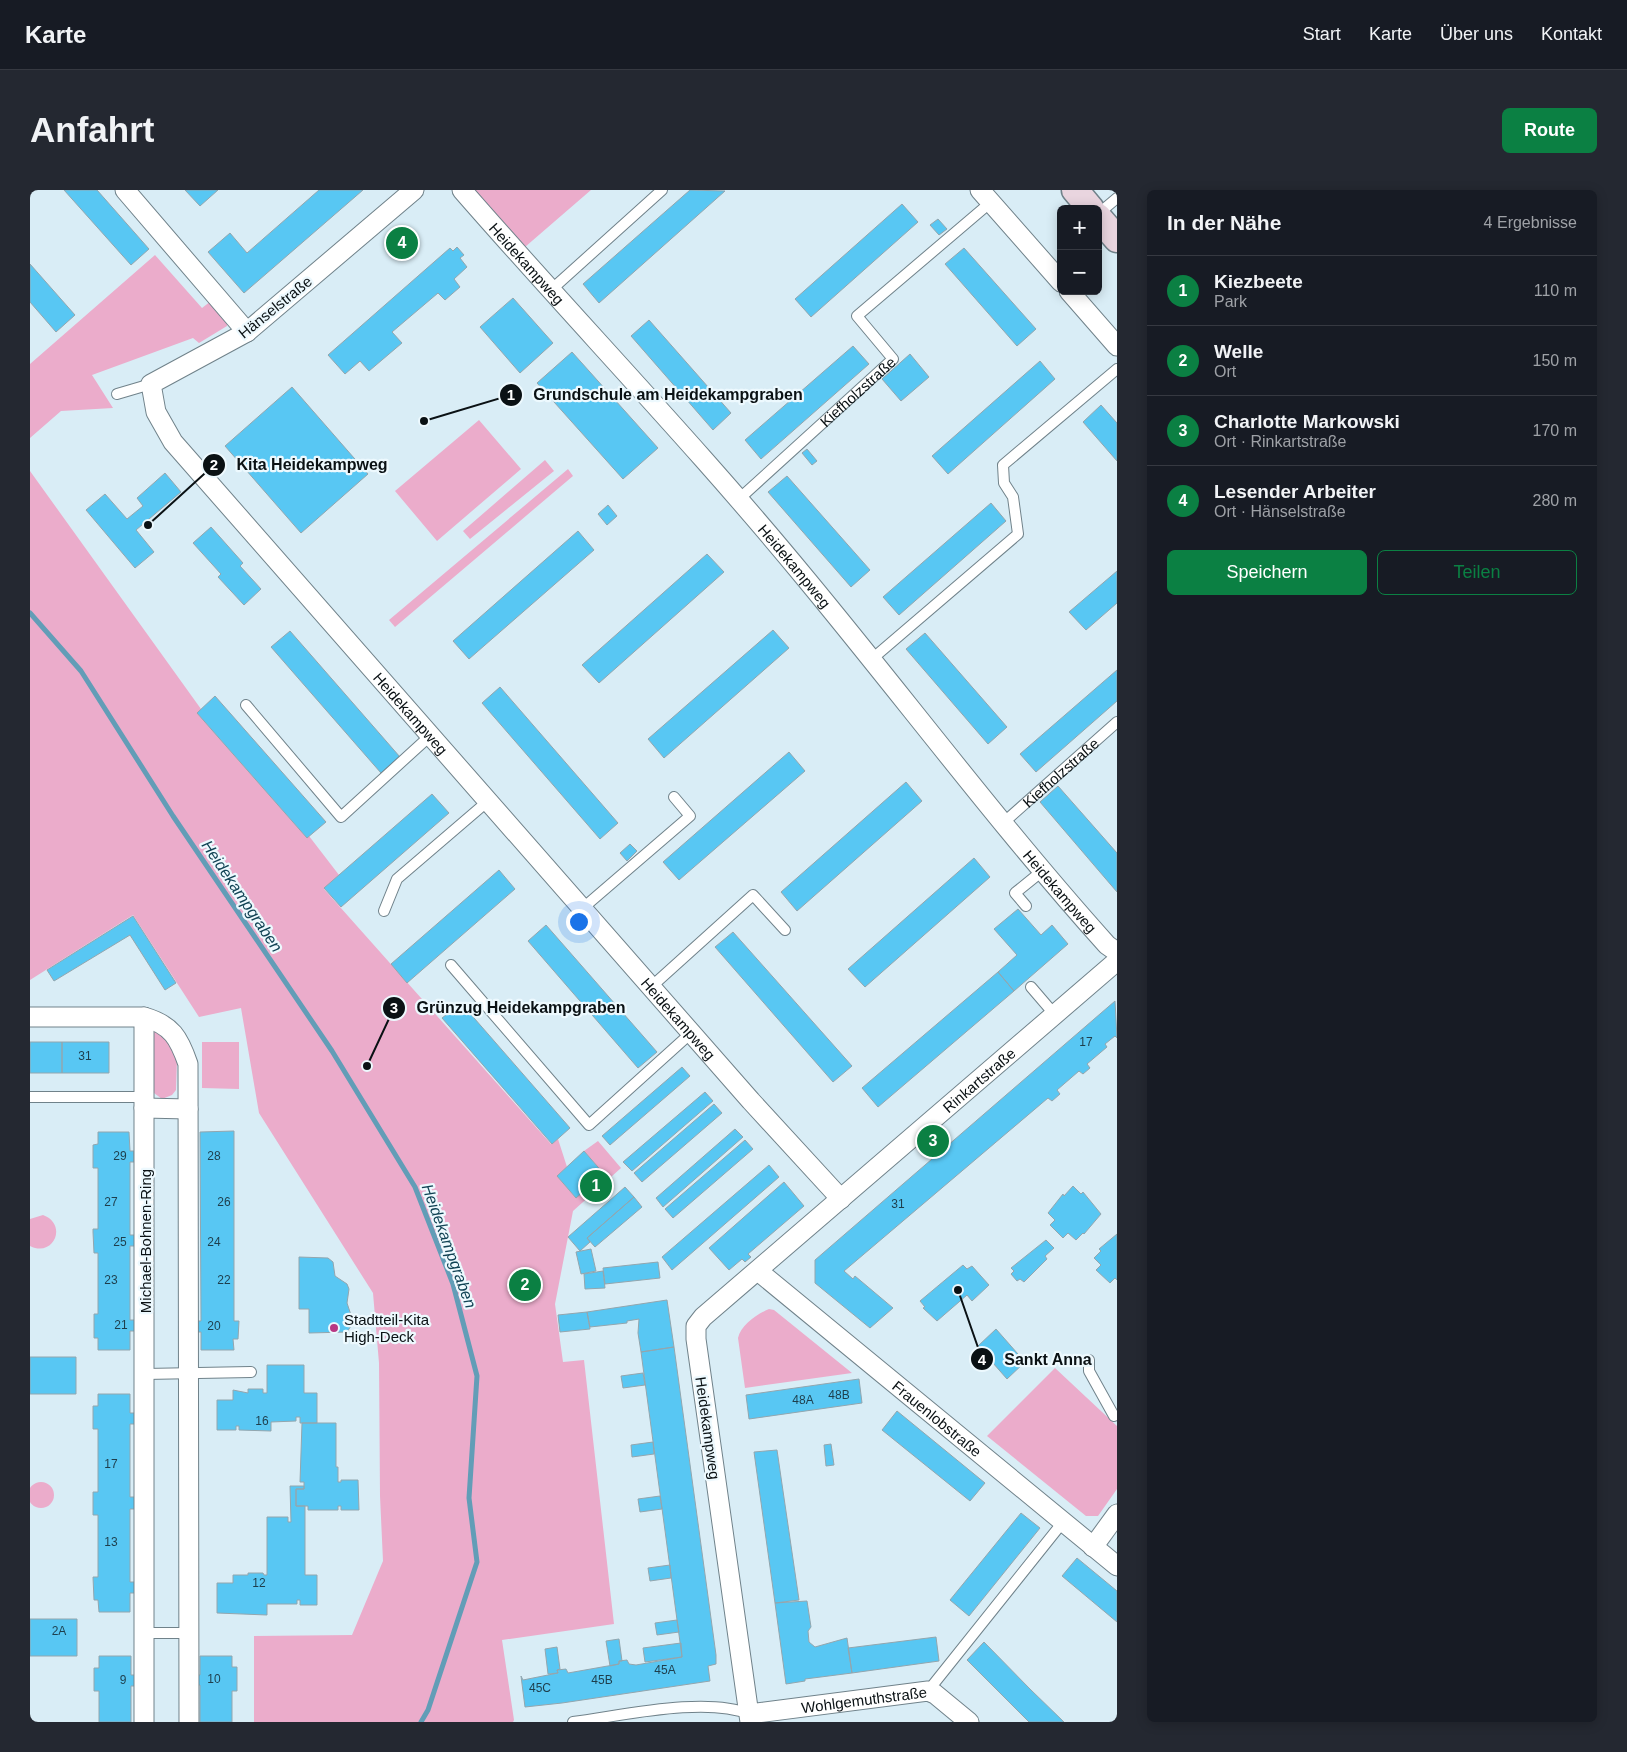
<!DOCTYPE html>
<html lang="de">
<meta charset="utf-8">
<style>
body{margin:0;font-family:Arial,sans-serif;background:#242831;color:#f1f3f6}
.controls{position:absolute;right:15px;top:15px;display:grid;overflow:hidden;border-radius:8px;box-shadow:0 2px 12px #0003}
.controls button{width:45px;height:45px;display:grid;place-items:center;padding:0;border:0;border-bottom:1px solid #363941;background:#171b24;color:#f1f3f6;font:25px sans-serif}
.you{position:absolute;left:548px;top:731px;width:18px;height:18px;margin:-12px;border:4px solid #fff;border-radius:50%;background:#1a73e8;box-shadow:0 0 0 8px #1a73e833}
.badge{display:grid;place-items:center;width:32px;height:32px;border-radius:50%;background:#0b8043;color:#fff;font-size:16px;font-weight:700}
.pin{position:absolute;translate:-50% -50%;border:2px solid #fff;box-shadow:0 1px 5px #0006}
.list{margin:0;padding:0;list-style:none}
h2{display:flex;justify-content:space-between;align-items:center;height:65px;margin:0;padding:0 20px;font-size:21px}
h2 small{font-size:16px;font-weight:400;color:#9ea1a6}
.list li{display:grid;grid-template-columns:32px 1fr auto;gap:15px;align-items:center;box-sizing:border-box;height:70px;padding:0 20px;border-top:1px solid #363941}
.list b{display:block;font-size:19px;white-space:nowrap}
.list p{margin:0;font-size:16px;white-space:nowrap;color:#9ea1a6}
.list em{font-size:16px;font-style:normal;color:#9ea1a6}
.actions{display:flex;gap:10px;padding:15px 20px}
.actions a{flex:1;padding:11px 0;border:1px solid #0b8043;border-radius:8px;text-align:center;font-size:18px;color:#0b8043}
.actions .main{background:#0b8043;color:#fff}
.map{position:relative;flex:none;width:1087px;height:1532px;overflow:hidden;border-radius:8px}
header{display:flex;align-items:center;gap:30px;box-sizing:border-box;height:70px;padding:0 25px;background:#171b24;border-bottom:1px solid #363941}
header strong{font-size:24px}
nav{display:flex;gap:28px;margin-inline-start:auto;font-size:18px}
.intro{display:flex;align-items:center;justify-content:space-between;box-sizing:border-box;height:120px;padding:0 30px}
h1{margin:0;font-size:35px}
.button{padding:12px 22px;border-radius:8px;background:#0b8043;color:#fff;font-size:18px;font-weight:700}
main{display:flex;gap:30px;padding:0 30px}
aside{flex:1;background:#171b24;border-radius:8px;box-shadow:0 2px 12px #0003}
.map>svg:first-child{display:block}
</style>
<header>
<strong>Karte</strong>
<nav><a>Start</a><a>Karte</a><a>Über uns</a><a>Kontakt</a></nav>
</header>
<div class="intro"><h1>Anfahrt</h1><a class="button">Route</a></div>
<main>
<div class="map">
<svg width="1087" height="1532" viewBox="0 0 1087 1532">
<rect width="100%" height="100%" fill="#d9edf6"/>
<path fill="#ebaccb" d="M443 0H561L495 57Z
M125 65 172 118 181 111 197 128V136L169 153 163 148 62 185 83 218 31 221 0 248V174Z
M449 230 491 279 407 351 365 301Z
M515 270 524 281 440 349 433 341Z
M538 279 543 286 365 437 359 430Z
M0 281 171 519 167 523 277 648 279 646 309 685 294 699 521 954 528 949 537 977 527 986 546 1008 574 984 554 961 568 951 591 978 543 1021 525 1114 533 1172 554 1170 584 1434 472 1450 484 1530 483 1532H224V1446L322 1445 353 1371 350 1306 349 1173 343 1103 229 923 211 818 169 827 103 725 0 790Z
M120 837 134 843 147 869 146 900 142 905 132 909 120 900Z
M172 852H209V899L172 898Z
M13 1025C38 1034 24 1068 0 1056V1029Z
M739 1119 744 1120 822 1183 715 1198 708 1148C711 1135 727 1124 739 1119Z
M1025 1178 1087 1236V1299L1068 1326H1056L957 1246Z
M-2 1305a13 13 0 1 1 26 0a13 13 0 1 1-26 0Z"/>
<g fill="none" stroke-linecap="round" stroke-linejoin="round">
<path stroke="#629db7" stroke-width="5" d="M0 423 51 481 143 626 302 861 385 997 423 1094 447 1186 439 1308 447 1372 398 1520 391 1532"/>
</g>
<path fill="#58c7f3" stroke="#93a6ae" d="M34 0H67L119 59 101 75Z
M155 0H188L170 16Z
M289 0H333L214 103 178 62 200 43 217 63Z
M660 0 695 1 569 113 553 94Z
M872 14 888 32 781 127 765 109Z
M908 29 917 39 909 45 900 35Z
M427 57 434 65 430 68 437 77 424 89 430 97 415 110 408 103 362 142 372 153 339 181 330 171 315 184 298 165 420 58 423 61Z
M934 58 1006 139 987 156 915 74Z
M0 74 45 125 26 142 0 112Z
M483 108 523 153 490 183 450 137Z
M619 130 701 223 683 240 601 146Z
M823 156 839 174 731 269 715 250Z
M542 162 628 258 593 289 507 193Z
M880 164 899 187 871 211 852 189Z
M1010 171 1025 189 918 284 902 266Z
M262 197 338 284 271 343 195 256Z
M1071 215 1087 233V271L1053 232Z
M777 259 787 271 782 275 772 263Z
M135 283 151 302 106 340 124 362 105 378 56 320 75 304 97 329 113 316 107 308Z
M757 286 840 380 821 397 738 302Z
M961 313 976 331 869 425 853 407Z
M578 315 587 326 577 335 568 324Z
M181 337 213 373 210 376 231 399 214 415 188 387 191 384 163 353Z
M548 341 564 360 439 469 423 451Z
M677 364 694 382 569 493 552 475Z
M1087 381V413L1056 440 1039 422Z
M743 440 759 458 634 568 618 549Z
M260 441 370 567 351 583 241 457Z
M895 443 977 537 958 554 876 459Z
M1087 480V511L1006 582 990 564Z
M470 497 588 633 570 649 452 513Z
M185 506 296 632 277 648 167 523Z
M759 562 775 581 649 690 633 672Z
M876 592 892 611 767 721 751 702Z
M1028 596 1087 663V702L1010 612Z
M402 604 419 623 311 717 294 698Z
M600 654 607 661 597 671 590 663Z
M944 668 960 687 835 797 818 779Z
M469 680 485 699 377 793 361 774Z
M988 719 1011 745 1022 735 1038 754 984 801 968 782 987 765 964 739Z
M103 726 146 793 135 800 100 745 24 791 17 780Z
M516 735 627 862 608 878 498 751Z
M703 742 822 876 803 892 685 757Z
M968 782 984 801 848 917 832 898Z
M1085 811 1087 848 1085 846 1075 854 1077 857 1057 874 1060 878 1053 884 1049 881 1027 900 1030 904 1022 911 1018 908 814 1081 823 1089 825 1086 863 1118 840 1138 785 1093V1070Z
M431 813 540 938 522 954 412 828Z
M0 852H32V883H0Z
M32 852H79V883H32Z
M652 877 660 886 580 955 572 946Z
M675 902 683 911 602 981 593 972Z
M684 914 692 923 612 992 604 983Z
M705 939 713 947 633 1017 626 1008Z
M204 941V1131H209L208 1149H203L204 1160H171V1142H167V1131H171L170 942Z
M68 942H99L100 961H104V972H100V1045H105V1056H100V1130H105V1141H100V1160H68V1148H64V1124H68V1063H64L63 1042V1039H68V978H63V955L68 954Z
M715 950 723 959 643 1028 635 1019Z
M554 961 574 984 546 1008 527 986Z
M739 975 749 987 642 1080 632 1067Z
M754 992 774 1016 718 1064 721 1067 715 1072 712 1069 699 1080 679 1058Z
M1043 996 1051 1004 1053 1002 1071 1024 1054 1044 1053 1043 1046 1050 1038 1043 1033 1048 1020 1035 1025 1030 1018 1023 1033 1004 1034 1006Z
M595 997 604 1007 557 1048 560 1052 550 1061 538 1047Z
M604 1007 612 1017 565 1057 557 1048Z
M1087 1044V1090L1085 1088 1080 1093 1066 1080 1071 1075 1064 1068 1071 1061 1069 1059Z
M1016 1050 1024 1058 1015 1066 1017 1069 994 1092 990 1089 987 1091 981 1084 984 1081 981 1078Z
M561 1059 566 1081 551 1084 546 1062Z
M269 1067 298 1068 303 1072 305 1086 317 1094 319 1099 317 1113 322 1128 321 1136 317 1142 279 1143V1119H269Z
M628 1072 630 1088 575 1094 573 1078Z
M933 1075 937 1079 942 1076 959 1095 942 1111 937 1105 907 1131 893 1118 895 1117 890 1111Z
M573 1081 575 1098 555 1099 554 1084Z
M637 1110 644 1157 611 1162 608 1143 609 1129 597 1131V1133L560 1137 557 1122Z
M557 1122 560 1139 530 1142 528 1125Z
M966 1139 995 1172 977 1189 948 1156Z
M644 1157 686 1465V1474L678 1476 680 1491 532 1513 495 1517 491 1486 493 1490 528 1483 527 1480 536 1479 538 1483 589 1474V1471L597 1470 599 1474 606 1475 652 1467 611 1162Z
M0 1167H46V1204H0Z
M237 1175H274V1203H287V1233H270V1227H266V1231L241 1232V1241L209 1240V1236H206V1240H187V1210H203V1200L218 1203V1199H233V1203H237Z
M613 1183 615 1195 593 1198 591 1186Z
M829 1189 832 1213 719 1229 716 1205Z
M68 1204H100V1223H105V1234H100V1307H105V1319H100V1392H105V1403H100V1422H69L68 1410H64L63 1387H68V1325H63V1302H68V1239H63V1216H68Z
M867 1221 955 1293 940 1311 852 1240Z
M272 1233H306V1277H308V1292H311V1290H328L329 1320H311V1316H308V1320H278V1316H266V1299H274V1292H270Z
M623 1252 624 1264 602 1267 601 1255Z
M801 1254 804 1275 796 1276 794 1255Z
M747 1260 769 1410 745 1413 724 1262Z
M260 1296H274V1299H266V1316H275V1385H287V1415H270V1410H267V1414H237V1425L187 1423V1393H203V1385H218V1383H233L234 1385H237V1327H258V1332H261Z
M630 1306 632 1319 610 1322 608 1309Z
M991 1323 1010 1338 939 1426 920 1410Z
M1047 1368 1087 1401V1432L1032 1386Z
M640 1375 641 1388 620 1391 618 1378Z
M777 1411 781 1437 778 1441 779 1452 785 1457 817 1448 822 1483 775 1489V1491L756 1494 745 1413Z
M0 1429H47V1466H0Z
M647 1430 649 1442 627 1445 625 1433Z
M906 1447 909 1471 822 1483 818 1458Z
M589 1449 592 1471H589V1474L580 1476 576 1451Z
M954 1452 1000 1499 1034 1532H999L937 1470Z
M651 1453 652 1467 615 1472 613 1458Z
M527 1457 530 1479 527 1480 528 1483 518 1484 515 1459Z
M69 1466H101V1485H106V1496H101V1532H69V1501H64V1478H69Z
M170 1466H202V1477H207V1501H202V1532H170V1495H165V1485H170Z"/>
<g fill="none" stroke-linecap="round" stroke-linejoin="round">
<defs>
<g id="lane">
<path d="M1068 24 1087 8"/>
<path d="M521 100 632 0"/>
<path d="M87 204 121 194"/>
<path id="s1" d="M709 309 863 169 827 126 961 12"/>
<path d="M842 469 988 344 983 307 974 293 973 275 1087 179"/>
<path d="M216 515 311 627 401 545"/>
<path id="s2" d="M972 634 1087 532"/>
<path d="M996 716 985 703 1011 682"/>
<path d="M553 718 660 626 644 607"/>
<path d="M354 721 367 689 458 611"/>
<path d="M421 775 559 935 661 843"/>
<path d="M621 797 723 705 755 740"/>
<path d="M1001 797 1025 825"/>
<path d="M0 907H115"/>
<path d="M1059 1170V1181L1084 1226"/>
<path d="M115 1184 221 1182"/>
<path d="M113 1443H159"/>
<path d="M898 1501 1033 1332"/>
<path d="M543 1532C591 1526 675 1506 719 1524"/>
</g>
<g id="street">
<path d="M95 0 217 142"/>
<path id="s3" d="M384 0 217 142 121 194 126 222 143 252 721 911 811 1009"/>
<path id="s4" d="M432 0C546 131 666 255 776 389 877 511 971 637 1077 755L1087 762"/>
<path d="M950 0 1031 92"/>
<path d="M1039 101 1087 156"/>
<path d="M0 827H114C142 835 149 848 158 874L159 1532"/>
<path d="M114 827V1532"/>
<path d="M114 918 158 919"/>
<path id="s5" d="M728 1081 1087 1376"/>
<path d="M1063 1357 1087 1324"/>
<path id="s6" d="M719 1524 898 1501 905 1504 939 1532"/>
<path id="s7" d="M720 1532 666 1149V1136L673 1127 1087 771"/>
</g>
<path id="secondary" d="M1045 0 1061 19
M1068 27 1087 49"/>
</defs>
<use href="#lane" stroke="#70828a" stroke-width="12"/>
<use href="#street" stroke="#70828a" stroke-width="21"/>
<use href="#secondary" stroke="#70828a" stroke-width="29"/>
<use href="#lane" stroke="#fff" stroke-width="10"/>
<use href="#street" stroke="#fff" stroke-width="19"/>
<use href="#secondary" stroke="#e9d5df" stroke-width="26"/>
</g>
<circle fill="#b83884" stroke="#edf9fe" stroke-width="2" cx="304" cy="1138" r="5"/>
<g text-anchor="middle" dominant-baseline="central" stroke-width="4.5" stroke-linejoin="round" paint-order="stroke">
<g font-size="12" fill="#1e3e4c">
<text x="1056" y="852">17</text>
<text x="55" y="866">31</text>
<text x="90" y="966">29</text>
<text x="184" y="966">28</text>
<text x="81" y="1012">27</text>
<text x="194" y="1012">26</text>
<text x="868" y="1014">31</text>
<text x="90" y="1052">25</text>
<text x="184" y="1052">24</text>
<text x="81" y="1090">23</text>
<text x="194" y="1090">22</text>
<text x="91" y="1135">21</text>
<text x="184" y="1136">20</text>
<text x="809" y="1205">48B</text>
<text x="773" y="1210">48A</text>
<text x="232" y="1231">16</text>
<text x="81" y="1274">17</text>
<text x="81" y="1352">13</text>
<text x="229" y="1393">12</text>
<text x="29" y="1441">2A</text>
<text x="635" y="1480">45A</text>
<text x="184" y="1489">10</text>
<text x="93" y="1490">9</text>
<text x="572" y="1490">45B</text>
<text x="510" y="1498">45C</text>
</g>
<g font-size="15" fill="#0a1114" stroke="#edf9fe">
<text stroke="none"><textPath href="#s4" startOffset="98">Heidekampweg</textPath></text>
<text transform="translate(245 117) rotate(-39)">Hänselstraße</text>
<text stroke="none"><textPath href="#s1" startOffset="160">Kiefholzstraße</textPath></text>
<text stroke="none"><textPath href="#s4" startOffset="502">Heidekampweg</textPath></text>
<text stroke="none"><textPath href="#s3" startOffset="752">Heidekampweg</textPath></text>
<text stroke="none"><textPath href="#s2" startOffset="78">Kiefholzstraße</textPath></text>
<text stroke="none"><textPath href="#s4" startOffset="922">Heidekampweg</textPath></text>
<text stroke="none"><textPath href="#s3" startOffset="1158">Heidekampweg</textPath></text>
<text stroke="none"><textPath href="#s7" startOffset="775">Rinkartstraße</textPath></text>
<text transform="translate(115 1051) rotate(-90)">Michael-Bohnen-Ring</text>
<text stroke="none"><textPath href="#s5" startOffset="232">Frauenlobstraße</textPath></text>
<text transform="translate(678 1238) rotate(82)">Heidekampweg</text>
<text stroke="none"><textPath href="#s6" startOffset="116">Wohlgemuthstraße</textPath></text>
</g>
<g font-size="15" fill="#0a1114" stroke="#edf9fe" text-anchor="start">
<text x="314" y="1129">Stadtteil-Kita<tspan x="314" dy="17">High-Deck</tspan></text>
</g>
<g font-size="16" font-style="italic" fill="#114254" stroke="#edf9fe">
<text transform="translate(212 706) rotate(56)">Heidekampgraben</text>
<text transform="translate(419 1056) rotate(70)">Heidekampgraben</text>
</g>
</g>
<path fill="none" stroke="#0a1114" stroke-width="2" d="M394 231L481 205M118 335L184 275M337 876L364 818M928 1100L952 1169"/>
<g fill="#0a1114" stroke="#edf9fe" stroke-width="2">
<circle cx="394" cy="231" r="5"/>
<circle cx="118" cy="335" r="5"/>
<circle cx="337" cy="876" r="5"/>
<circle cx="928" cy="1100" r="5"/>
<circle cx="481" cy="205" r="12"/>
<circle cx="184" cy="275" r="12"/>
<circle cx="364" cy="818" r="12"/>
<circle cx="952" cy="1169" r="12"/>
</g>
<g font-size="15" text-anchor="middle" font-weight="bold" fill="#fff">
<text x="481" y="210">1</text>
<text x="184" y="280">2</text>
<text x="364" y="823">3</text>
<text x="952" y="1175">4</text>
</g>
<g font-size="16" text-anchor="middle" font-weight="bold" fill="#0a1114" stroke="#edf9fe" stroke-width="4.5" stroke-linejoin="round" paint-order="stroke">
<text x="638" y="210">Grundschule am Heidekampgraben</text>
<text x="282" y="280">Kita Heidekampweg</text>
<text x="491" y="823">Grünzug Heidekampgraben</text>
<text x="1018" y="1175">Sankt Anna</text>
</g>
</svg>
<div class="controls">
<button>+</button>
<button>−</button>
</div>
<div class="you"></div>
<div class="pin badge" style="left:566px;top:996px">1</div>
<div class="pin badge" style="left:495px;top:1095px">2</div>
<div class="pin badge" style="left:903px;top:951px">3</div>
<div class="pin badge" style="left:372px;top:53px">4</div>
</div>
<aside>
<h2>In der Nähe<small>4 Ergebnisse</small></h2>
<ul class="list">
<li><span class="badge">1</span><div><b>Kiezbeete</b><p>Park</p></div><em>110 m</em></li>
<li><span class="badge">2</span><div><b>Welle</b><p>Ort</p></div><em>150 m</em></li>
<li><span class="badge">3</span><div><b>Charlotte Markowski</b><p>Ort · Rinkartstraße</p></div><em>170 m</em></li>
<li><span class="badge">4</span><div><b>Lesender Arbeiter</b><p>Ort · Hänselstraße</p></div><em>280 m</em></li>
</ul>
<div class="actions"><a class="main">Speichern</a><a>Teilen</a></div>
</aside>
</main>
